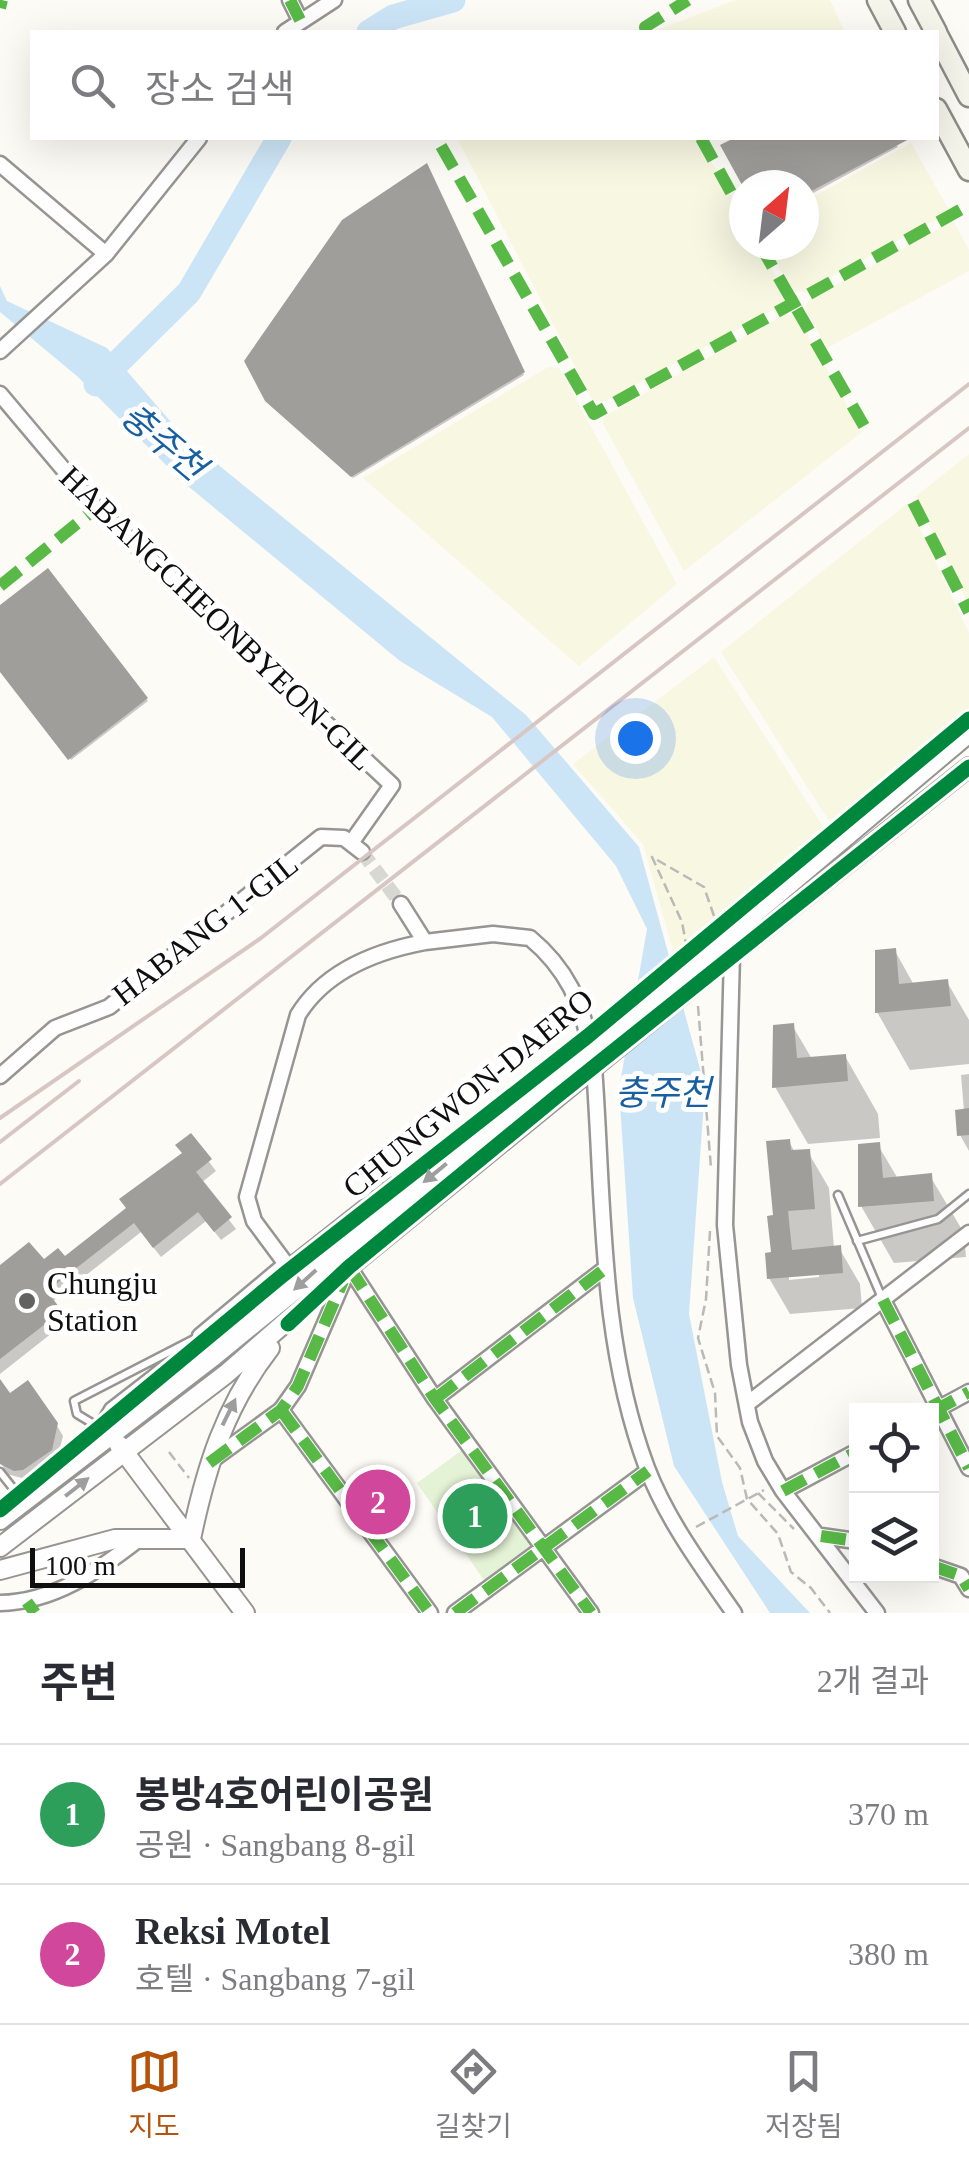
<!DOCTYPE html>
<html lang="ko">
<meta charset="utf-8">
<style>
body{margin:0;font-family:"Times New Roman","Noto Sans KR",serif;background:#f7f7f7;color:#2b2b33}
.controls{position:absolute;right:30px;bottom:30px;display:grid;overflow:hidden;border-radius:0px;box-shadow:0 10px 40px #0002}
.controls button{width:90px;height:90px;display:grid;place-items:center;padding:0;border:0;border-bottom:2px solid #e1e1e2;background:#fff;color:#2b2b33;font:50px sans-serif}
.compass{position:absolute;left:729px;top:170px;width:90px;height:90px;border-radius:50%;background:#fff;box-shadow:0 10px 40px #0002;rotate:28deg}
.scale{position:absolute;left:30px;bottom:25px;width:215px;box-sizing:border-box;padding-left:10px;border:5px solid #0f0f0f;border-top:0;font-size:28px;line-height:35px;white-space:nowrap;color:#0f0f0f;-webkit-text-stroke:8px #fff;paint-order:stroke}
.you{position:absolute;left:635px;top:738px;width:35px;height:35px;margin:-25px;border:8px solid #fff;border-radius:50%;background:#1a73e8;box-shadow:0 0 0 15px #1a73e833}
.badge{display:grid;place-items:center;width:65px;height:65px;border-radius:50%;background:#b45309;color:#fff;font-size:32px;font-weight:700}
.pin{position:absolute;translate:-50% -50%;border:5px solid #fff;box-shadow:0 2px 10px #0006}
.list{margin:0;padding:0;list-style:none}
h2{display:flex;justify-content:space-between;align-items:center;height:130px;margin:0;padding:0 40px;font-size:42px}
h2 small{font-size:32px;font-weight:400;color:#7c7c81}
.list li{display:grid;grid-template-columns:65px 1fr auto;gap:30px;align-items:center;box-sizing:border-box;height:140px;padding:0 40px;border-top:2px solid #e1e1e2}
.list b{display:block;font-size:38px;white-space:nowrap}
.list p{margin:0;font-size:32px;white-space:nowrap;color:#7c7c81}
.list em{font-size:32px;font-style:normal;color:#7c7c81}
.icon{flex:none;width:55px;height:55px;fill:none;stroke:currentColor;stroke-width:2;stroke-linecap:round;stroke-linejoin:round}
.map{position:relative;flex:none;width:969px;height:1613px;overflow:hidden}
.search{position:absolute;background:#fff;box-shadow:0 10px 40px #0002;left:30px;right:30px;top:30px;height:110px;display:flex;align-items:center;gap:25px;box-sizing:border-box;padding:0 35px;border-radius:0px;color:#7c7c81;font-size:38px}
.sheet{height:410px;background:#fff}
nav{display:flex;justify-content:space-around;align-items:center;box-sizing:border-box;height:140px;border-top:2px solid #e1e1e2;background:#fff;font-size:28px;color:#7c7c81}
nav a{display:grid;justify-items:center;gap:5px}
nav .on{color:#b45309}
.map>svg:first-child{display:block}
</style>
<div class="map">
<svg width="969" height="1613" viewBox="0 0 969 1613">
<rect width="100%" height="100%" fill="#fcfbf5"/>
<path fill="#f8f7e2" d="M736 0H830L845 32 654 31Z
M457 138H698L744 219V245H758L786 294 782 305 606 401H593Z
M911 143 950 212 804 292 792 291 766 245H804V202Z
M953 221 969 250V271L827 348 805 308 809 300Z
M785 314 797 316 862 432 684 571 603 424 605 416Z
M548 367 559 368 677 584 579 666 363 478Z
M969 454V605L915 497Z
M908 503 969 633V709L831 824 721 652Z
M714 657 824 828 674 954 643 844 573 764Z"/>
<path fill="#e4f2d5" d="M465 1448 534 1548 486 1583 417 1483Z"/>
<path fill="#cce5f6" d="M0 286 7 301 107 348 183 436 526 715 639 847 705 1087 689 1314 722 1482 738 1536 810 1613H770L674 1466 633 1298 619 1089 647 929 616 866 492 717 400 661 183 482 78 377 0 312Z"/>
<path fill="#0003" fill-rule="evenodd" d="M740 138H892L898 147 804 198V185H745L724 146Z
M426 166 524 375 353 478 269 404Z
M47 572 148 701 71 760 0 669V608Z
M895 951 914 985 947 982 969 1020V1064L910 1070 877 1012Z
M792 1025 812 1059 845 1056 878 1114 880 1138 808 1144 775 1087Z
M969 1074V1151L960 1135 964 1111 961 1075Z
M190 1137 216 1171 201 1183 236 1229 221 1240 206 1221 161 1257 141 1232 52 1302 66 1322 0 1374V1269L64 1260 128 1210 184 1155Z
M789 1141 795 1153 808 1152 829 1188 834 1248H839L860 1284 862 1308 790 1314 769 1278ZM819 1272V1277L789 1280V1275Z
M878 1145 898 1179 930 1176 964 1233 966 1257 894 1263 861 1206Z
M0 1383 10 1396 56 1424 63 1436 57 1460 29 1480 7 1474 0 1461Z"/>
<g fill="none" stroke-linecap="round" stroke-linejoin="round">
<path stroke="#cce5f6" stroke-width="25" d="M369 32 393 17 453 0
M96 384 189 292 279 138"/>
</g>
<path fill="#a09e9a" d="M734 138H911L804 195V185H742L720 145Z
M427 163 525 372 351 477 265 401 244 361 342 220Z
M48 568 148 698 68 760 0 672V605Z
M896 948 899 984 948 979 951 1006 875 1013V950Z
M794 1023 797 1058 846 1054 848 1081 772 1088 773 1025Z
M969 1108V1135L957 1136 955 1110Z
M191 1133 212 1159 196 1172 232 1217 214 1232 198 1212 153 1248 134 1223 47 1291 62 1311 0 1359V1265L29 1242 44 1259 58 1248 65 1256 126 1208 119 1199 182 1153 175 1145Z
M790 1139 791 1150 810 1149 815 1209 788 1211 792 1250 841 1245 843 1273 767 1279 765 1253 771 1252 767 1216 773 1215 766 1141Z
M880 1142 883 1178 932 1173 934 1201 858 1207V1144Z
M0 1379 10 1393 28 1380 58 1423 52 1450 23 1470 14 1471 0 1464Z"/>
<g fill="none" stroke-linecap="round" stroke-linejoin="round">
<path stroke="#d8d8d2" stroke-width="14" stroke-dasharray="14 7" stroke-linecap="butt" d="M362 852 401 904"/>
<defs>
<path id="service" d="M838 1195 882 1298
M857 1241 938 1219 969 1194
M287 1264 391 1182
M107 1430 102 1419 109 1407 189 1345
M110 1434 77 1414 74 1401 200 1336
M0 1472 23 1501"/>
<path id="minor" d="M290 0 300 20
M285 32 334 0
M0 164 106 254
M0 351 106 254 199 138
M0 394 96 508 392 785 351 843
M401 904 425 942 493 934 530 938C564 966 585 1005 589 1049
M732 954 725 1225 739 1365 750 1422 765 1461 783 1491 877 1613
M594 1067C604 1202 599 1340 647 1468 667 1520 702 1567 734 1613
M0 1076 55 1028 109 1007 321 837 344 838 362 852
M349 1267 435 1399 591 1613
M883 1300 969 1468
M200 1336 286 1264 254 1221 247 1197 298 1015C325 971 377 951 425 942
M435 1399 606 1268
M747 1404 969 1233
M281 1410 430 1613
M932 1412 969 1392
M212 1460 281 1410 298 1386 347 1272
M783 1491 856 1452
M821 1536 856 1541
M932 1566 961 1576 969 1589
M0 1603C54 1602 98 1571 139 1539
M455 1613 648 1471"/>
<path id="tertiary" d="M704 956 969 733
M711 972 969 767
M119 1445 245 1613
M0 1520 214 1356 593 1047
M191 1539C206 1467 225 1406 270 1348
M0 1547 226 1374 349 1267 604 1059
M0 1570 115 1539H191"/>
<path id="secondary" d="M878 0 895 32
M919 0 936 32
M936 33 969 96
M936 109 969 170"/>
</defs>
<use href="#service" stroke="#969593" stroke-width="11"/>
<use href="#minor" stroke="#969593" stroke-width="19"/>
<use href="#tertiary" stroke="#969593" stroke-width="22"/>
<use href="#secondary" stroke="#8c8c89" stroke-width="25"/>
<path stroke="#b9b9b8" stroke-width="2.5" stroke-dasharray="10 5" stroke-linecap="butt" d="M687 949 682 922 652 857 704 887 714 916
M698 1006 711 1168
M710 1231 706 1299 698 1338 715 1393 717 1436 740 1468 747 1499 778 1534 791 1572 811 1588 830 1613
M169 1452 189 1478
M758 1493 794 1529
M696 1527 764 1490"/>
<use href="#service" stroke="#fffefe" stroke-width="6"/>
<use href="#minor" stroke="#fffefe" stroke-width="14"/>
<use href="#tertiary" stroke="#fffefe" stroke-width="18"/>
<use href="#secondary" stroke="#f6f5eb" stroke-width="20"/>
<path stroke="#d8c6c5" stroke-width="4" d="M0 1118 261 938 969 384
M0 1142 79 1081
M0 1184 969 428"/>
<defs>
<path id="tertiary-bridge" d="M593 1047 704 956
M604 1059 711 972"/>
</defs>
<use href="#tertiary-bridge" stroke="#969593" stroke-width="22" stroke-linecap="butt"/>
<use href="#tertiary-bridge" stroke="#fffefe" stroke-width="18"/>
<path stroke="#58b947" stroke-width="12" stroke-dasharray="25 12" stroke-linecap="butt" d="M290 0 300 20
M0 8 2 0
M646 32 645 27 688 0
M701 138 744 216
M441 146 594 414 969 205
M760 245 864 426
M913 502 969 612
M0 586 96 508
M349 1267 435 1399 591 1613
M883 1300 969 1468
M435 1399 606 1268
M281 1410 430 1613
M932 1412 969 1392
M209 1463 281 1410 298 1386 343 1281
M783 1491 856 1452
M821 1536 856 1541
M932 1566 961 1576 969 1589
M27 1602 35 1613
M455 1613 648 1471"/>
<defs>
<path id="cycleway" d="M288 1324 349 1267 556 1097 969 767
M0 1510 283 1275 588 1036 969 719"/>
</defs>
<use href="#cycleway" stroke="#fff" stroke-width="21"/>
<use href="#cycleway" stroke="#00873e" stroke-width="15"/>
</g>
<defs><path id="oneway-solid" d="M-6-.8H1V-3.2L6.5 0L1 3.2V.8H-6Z" transform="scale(2.5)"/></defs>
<g fill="#9f9e9e">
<use href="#oneway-solid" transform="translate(435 1173) rotate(141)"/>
<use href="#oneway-solid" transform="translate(305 1280) rotate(138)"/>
<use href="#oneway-solid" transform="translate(229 1412) rotate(-64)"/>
<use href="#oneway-solid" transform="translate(77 1487) rotate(-38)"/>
</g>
<circle fill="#626260" stroke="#fff" stroke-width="4" cx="27" cy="1301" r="10"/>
<g text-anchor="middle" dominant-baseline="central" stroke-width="10" stroke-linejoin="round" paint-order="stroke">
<g font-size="32" fill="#0f0f0f" stroke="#fff">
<text transform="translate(217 618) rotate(44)">HABANGCHEONBYEON-GIL</text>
<text transform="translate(205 929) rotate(-38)">HABANG 1-GIL</text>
<text transform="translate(468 1093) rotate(-39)">CHUNGWON-DAERO</text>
</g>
<g font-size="32" fill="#0f0f0f" stroke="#fff" text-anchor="start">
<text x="47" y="1283">Chungju<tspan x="47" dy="37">Station</tspan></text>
</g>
<g font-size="35" font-style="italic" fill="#185fa2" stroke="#fff">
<text transform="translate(163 442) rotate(40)">충주천</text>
<text x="663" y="1093">충주천</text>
</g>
</g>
</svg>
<div class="controls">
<button><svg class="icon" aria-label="locate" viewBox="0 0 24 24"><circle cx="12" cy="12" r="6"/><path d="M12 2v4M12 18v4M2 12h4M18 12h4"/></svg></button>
<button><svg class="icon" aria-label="layers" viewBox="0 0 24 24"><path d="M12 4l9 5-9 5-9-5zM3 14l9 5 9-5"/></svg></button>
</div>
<svg class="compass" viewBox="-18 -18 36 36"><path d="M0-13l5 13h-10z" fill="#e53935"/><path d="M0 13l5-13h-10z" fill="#7c7c81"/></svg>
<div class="scale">100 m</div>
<div class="you"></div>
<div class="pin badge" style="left:475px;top:1516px;background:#2e9e5b">1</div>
<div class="pin badge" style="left:378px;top:1502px;background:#d1479c">2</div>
<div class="search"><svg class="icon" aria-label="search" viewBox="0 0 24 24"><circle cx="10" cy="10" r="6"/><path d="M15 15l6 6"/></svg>장소 검색</div>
</div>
<section class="sheet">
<h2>주변<small>2개 결과</small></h2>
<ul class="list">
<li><span class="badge" style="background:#2e9e5b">1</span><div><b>봉방4호어린이공원</b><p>공원 · Sangbang 8-gil</p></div><em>370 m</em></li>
<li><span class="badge" style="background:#d1479c">2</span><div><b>Reksi Motel</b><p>호텔 · Sangbang 7-gil</p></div><em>380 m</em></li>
</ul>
</section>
<nav>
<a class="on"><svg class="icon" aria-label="map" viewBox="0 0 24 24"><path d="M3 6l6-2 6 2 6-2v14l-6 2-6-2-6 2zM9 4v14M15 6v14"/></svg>지도</a>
<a><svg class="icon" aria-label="directions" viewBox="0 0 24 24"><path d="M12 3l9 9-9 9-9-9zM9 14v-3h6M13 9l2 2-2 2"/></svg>길찾기</a>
<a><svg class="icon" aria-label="saved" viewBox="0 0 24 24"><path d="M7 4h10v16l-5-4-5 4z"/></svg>저장됨</a>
</nav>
